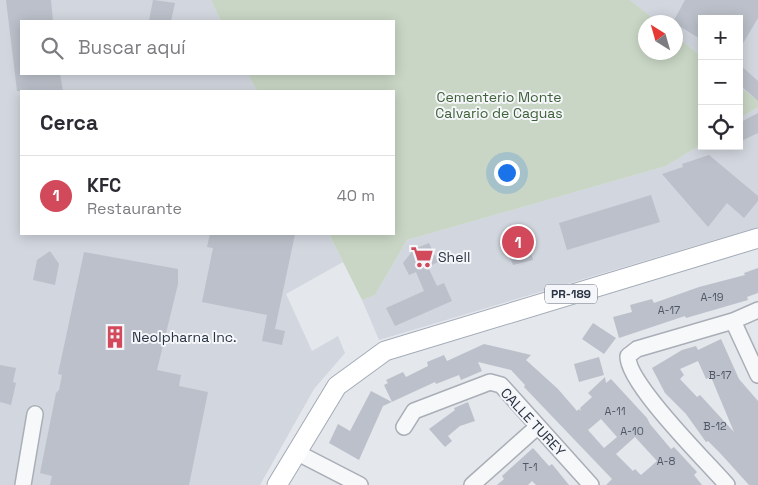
<!DOCTYPE html>
<html lang="es">
<meta charset="utf-8">
<style>
body{margin:0;font-family:"Space Grotesk",sans-serif;background:#f7f7f7;color:#2b2b33}
.controls{position:absolute;right:15px;top:15px;display:grid;overflow:hidden;border-radius:0px;box-shadow:0 2px 12px #0003}
.controls button{width:45px;height:45px;display:grid;place-items:center;padding:0;border:0;border-bottom:1px solid #e1e1e2;background:#fff;color:#2b2b33;font:25px sans-serif}
.compass{position:absolute;left:638px;top:15px;width:45px;height:45px;border-radius:50%;background:#fff;box-shadow:0 2px 12px #0003;rotate:323deg}
.you{position:absolute;left:506px;top:172px;width:18px;height:18px;margin:-12px;border:4px solid #fff;border-radius:50%;background:#1a73e8;box-shadow:0 0 0 8px #1a73e833}
.badge{display:grid;place-items:center;width:32px;height:32px;border-radius:50%;background:#d1495b;color:#fff;font-size:16px;font-weight:700}
.pin{position:absolute;translate:-50% -50%;border:2px solid #fff;box-shadow:0 1px 5px #0006}
.list{margin:0;padding:0;list-style:none}
h2{display:flex;justify-content:space-between;align-items:center;height:65px;margin:0;padding:0 20px;font-size:21px}
h2 small{font-size:16px;font-weight:400;color:#7c7c81}
.list li{display:grid;grid-template-columns:32px 1fr auto;gap:15px;align-items:center;box-sizing:border-box;height:80px;padding:0 20px;border-top:1px solid #e1e1e2}
.list b{display:block;font-size:19px;white-space:nowrap}
.list p{margin:0;font-size:16px;white-space:nowrap;color:#7c7c81}
.list em{font-size:16px;font-style:normal;color:#7c7c81}
.icon{flex:none;width:28px;height:28px;fill:none;stroke:currentColor;stroke-width:2;stroke-linecap:round;stroke-linejoin:round}
.map{position:relative;flex:none;width:758px;height:485px;overflow:hidden}
.search{position:absolute;background:#fff;box-shadow:0 2px 12px #0003;left:20px;top:20px;width:375px;height:55px;display:flex;align-items:center;gap:12px;box-sizing:border-box;padding:0 18px;border-radius:0px;color:#7c7c81;font-size:19px}
.panel{position:absolute;background:#fff;box-shadow:0 2px 12px #0003;left:20px;top:90px;width:375px;height:145px;border-radius:0px}
.map>svg:first-child{display:block}
</style>
<div class="map">
<svg width="758" height="485" viewBox="0 0 758 485">
<rect width="100%" height="100%" fill="#e4e7ec"/>
<path fill="#d2d6de" d="M0 0H211L221 21H21V74H248L257 91H21V234H329L343 262 286 294 312 351 338 336 345 353 314 389 260 485H0Z
M630 0H758V101L739 86V19H702V57L676 36V22H658Z
M758 107V227L379 340 362 300 375 295 407 240 666 166 702 144V146H739V119Z"/>
<path fill="#c9d6c5" d="M211 0H630L658 22H646V52H676V36L702 57V144L666 166 407 240 375 295 362 300 329 234H394V91H257L248 74H394V21H221Z
M739 86 758 101V107L739 119Z"/>
<path fill="#bbc0ca" fill-rule="evenodd" d="M6 0H51L53 21H21V74H60L63 91H17Z
M153 0 175 3 171 21H149Z
M685 0H758V18L739 50V19H702V40L673 22Z
M739 64 758 81V101L739 84Z
M758 113V133L739 142V123Z
M709 155 758 196V201L744 218 727 203 708 227 662 174 683 167 682 164Z
M651 195 660 222 567 250 559 223Z
M524 228 533 260 513 265 507 251 510 250 505 234Z
M210 234H295L275 329 285 331 282 345 262 341 267 315 202 302 213 248 207 247Z
M429 243 438 262 428 267 437 286 444 283 452 301 395 326 386 308 424 291 416 272 409 275 403 263 414 249Z
M50 251 59 264 55 285 33 280 37 260Z
M84 252 178 269V284L157 370 181 375 179 386 208 392 189 485H50L52 476 40 473 56 393 59 390 62 375 58 374Z
M758 268V293L747 297 748 300 686 318 685 316 619 338 613 317 632 312 630 305 652 299 654 303 699 287 745 275 744 273Z
M593 323 616 338 604 354 582 339Z
M721 339 739 379 758 401V485H749L720 453 708 441 706 442 686 414 665 393 652 368 682 350 696 346 698 350ZM698 361 706 379 711 377 734 432 700 395 697 397 680 379 684 375 680 369Z
M484 344 531 355 526 360 558 389 577 411 579 409 581 411 580 408 592 397 588 393 605 377 606 383 611 379 647 418 650 424 671 449 674 447 697 472 694 475 702 485H606L612 479 524 387 525 385 511 370 478 362 482 371 461 380 459 375 436 384 435 382 383 406 359 460 329 443 338 424 350 431 371 391 392 402 384 385 388 383 386 380 403 372 406 377 428 366 427 362 444 355 447 361ZM601 419 617 437 604 448 588 430ZM635 437 657 461 641 475 635 469 633 471 616 454Z
M599 357 604 375 579 382 574 364Z
M0 365 16 368 13 382 16 383 11 405 0 402Z
M468 402 475 421 460 426 448 436 452 441 445 447 429 429 455 410 454 408Z
M533 448 549 466 552 464 569 485H536L532 481 528 485H497L504 479 502 476Z"/>
<g fill="none" stroke-linecap="round" stroke-linejoin="round">
<defs>
<path id="minor" d="M733 321 758 375
M404 427 414 411 490 382 501 385 591 485
M296 452 360 485
M23 485 35 414
M472 485 537 427
M727 485C707 462 626 382 628 356L637 349 733 321 758 310"/>
<path id="major" d="M277 485 337 386 385 351 758 238"/>
</defs>
<use href="#minor" stroke="#a9aeb7" stroke-width="18"/>
<use href="#major" stroke="#a3abb8" stroke-width="21"/>
<use href="#minor" stroke="#f7f8fa" stroke-width="15"/>
<use href="#major" stroke="#fff" stroke-width="19"/>
</g>
<defs>
<symbol id="supermarket-bare" viewBox="-9 -9 18 18"><path d="M-6-5.5h2.5l.6 2H6L4.5 2H-2.5L-4.4-4H-6ZM-1.5 3.2a1.3 1.3 0 1 0 .1 0ZM3 3.2a1.3 1.3 0 1 0 .1 0Z" fill="#d1495b" stroke="#f4f6f9" stroke-width="2.5" paint-order="stroke"/></symbol>
<symbol id="building-bare" viewBox="-9 -9 18 18"><path d="M-4-6H4V6H1V3H-1V6H-4ZM-2.5-4.3h1.7v1.8h-1.7ZM.8-4.3h1.7v1.8H.8ZM-2.5-1h1.7V.8h-1.7ZM.8-1h1.7V.8H.8Z" fill="#d1495b" stroke="#f4f6f9" stroke-width="2.5" paint-order="stroke"/></symbol>
</defs>
<g fill-rule="evenodd">
<use href="#supermarket-bare" x="406" y="241" width="32" height="32"/>
<use href="#building-bare" x="99" y="321" width="32" height="32"/>
</g>
<g text-anchor="middle" dominant-baseline="central" stroke-width="4" stroke-linejoin="round" paint-order="stroke">
<g font-size="11" fill="#4f5766">
<text x="712" y="297">A-19</text>
<text x="669" y="310">A-17</text>
<text x="720" y="375">B-17</text>
<text x="615" y="411">A-11</text>
<text x="715" y="426">B-12</text>
<text x="632" y="431">A-10</text>
<text x="666" y="461">A-8</text>
<text x="530" y="467">T-1</text>
</g>
<rect fill="#f4f6f9" stroke="#676e7b" stroke-width="1" x="545" y="284.5" width="52" height="19" rx="4"/>
<g font-size="12" font-weight="bold" fill="#2b3445">
<text x="571" y="294">PR-189</text>
</g>
<g font-size="14" fill="#3f6138" stroke="#f4f6f9">
<text x="499" y="97">Cementerio Monte<tspan x="499" dy="16">Calvario de Caguas</tspan></text>
</g>
<g font-size="14" fill="#2b3445" stroke="#f4f6f9" text-anchor="start">
<text x="438" y="257">Shell</text>
<text x="132" y="337">Neolpharna Inc.</text>
</g>
<g font-size="14" fill="#2b3445" stroke="#f4f6f9">
<text transform="translate(533 422) rotate(47)">CALLE TUREY</text>
</g>
</g>
</svg>
<div class="controls">
<button>+</button>
<button>−</button>
<button><svg class="icon" aria-label="locate" viewBox="0 0 24 24"><circle cx="12" cy="12" r="6"/><path d="M12 2v4M12 18v4M2 12h4M18 12h4"/></svg></button>
</div>
<svg class="compass" viewBox="-18 -18 36 36"><path d="M0-13l5 13h-10z" fill="#e53935"/><path d="M0 13l5-13h-10z" fill="#7c7c81"/></svg>
<div class="you"></div>
<div class="pin badge" style="left:518px;top:242px">1</div>
<div class="search"><svg class="icon" aria-label="search" viewBox="0 0 24 24"><circle cx="10" cy="10" r="6"/><path d="M15 15l6 6"/></svg>Buscar aquí</div>
<section class="panel">
<h2>Cerca<small></small></h2>
<ul class="list">
<li><span class="badge">1</span><div><b>KFC</b><p>Restaurante</p></div><em>40 m</em></li>
</ul>
</section>
</div>
